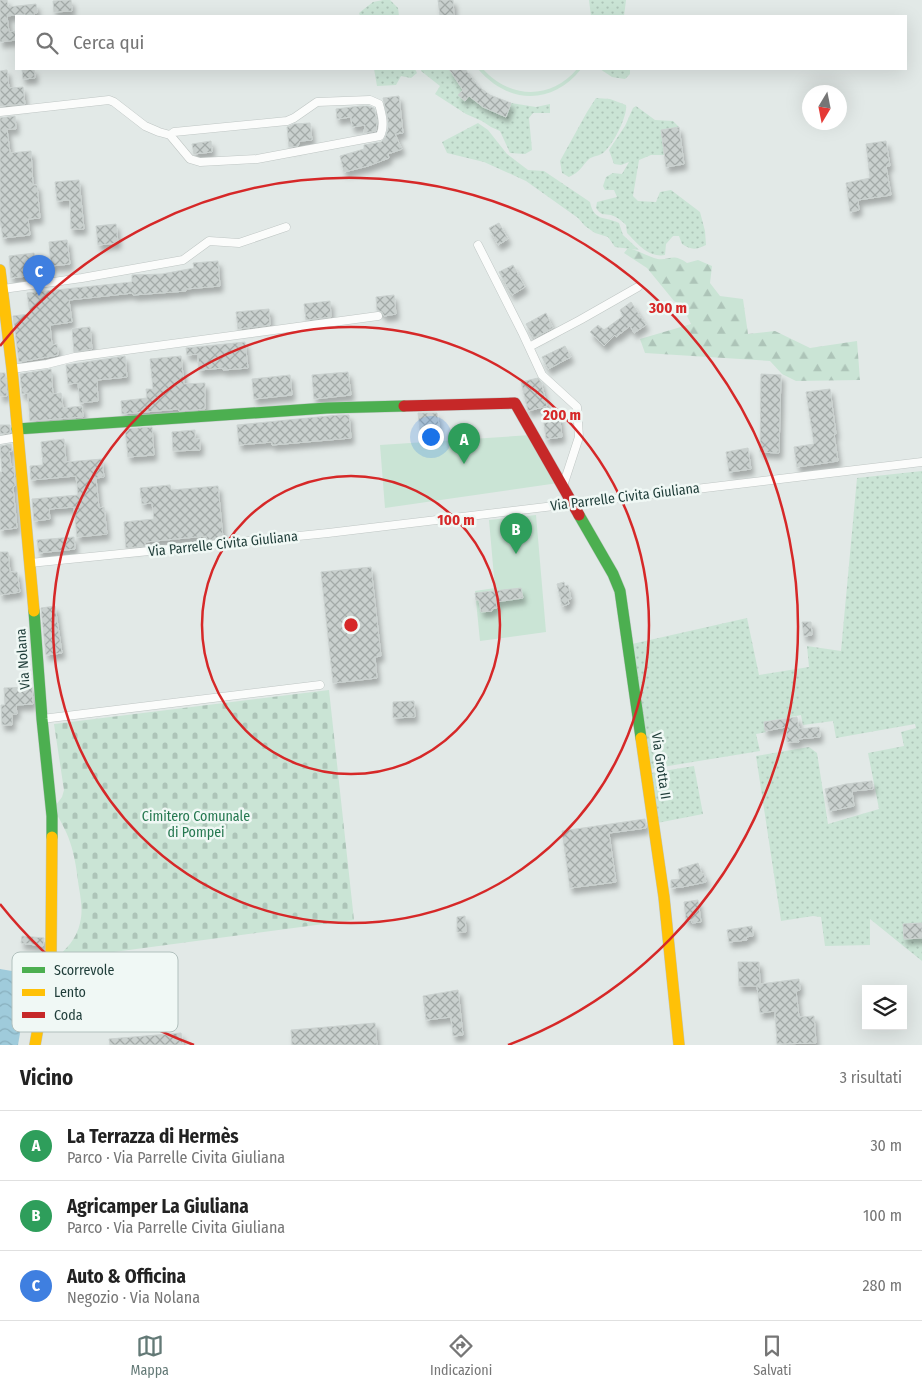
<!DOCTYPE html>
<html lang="it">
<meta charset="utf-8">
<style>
body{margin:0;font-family:"Fira Sans Condensed",sans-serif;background:#f6f6f6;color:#222}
.controls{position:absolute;right:15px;bottom:15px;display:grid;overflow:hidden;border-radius:0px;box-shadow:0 5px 20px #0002}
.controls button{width:45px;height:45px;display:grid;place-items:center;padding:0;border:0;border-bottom:1px solid #e0e0e0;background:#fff;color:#222;font:25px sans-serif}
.compass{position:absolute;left:802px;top:85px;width:45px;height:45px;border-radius:50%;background:#fff;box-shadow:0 5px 20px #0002;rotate:190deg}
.you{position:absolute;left:430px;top:436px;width:18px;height:18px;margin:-12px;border:4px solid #fff;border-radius:50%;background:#1a73e8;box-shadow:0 0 0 8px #1a73e833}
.badge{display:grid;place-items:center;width:32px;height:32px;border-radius:50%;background:#637976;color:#fff;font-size:16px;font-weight:700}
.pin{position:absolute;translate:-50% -41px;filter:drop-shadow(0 1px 2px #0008)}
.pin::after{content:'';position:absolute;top:26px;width:18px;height:15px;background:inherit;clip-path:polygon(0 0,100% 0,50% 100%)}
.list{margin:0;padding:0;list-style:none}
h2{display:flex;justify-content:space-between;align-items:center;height:65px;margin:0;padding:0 20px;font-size:21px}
h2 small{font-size:16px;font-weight:400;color:#767676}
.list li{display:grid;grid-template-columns:32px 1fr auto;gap:15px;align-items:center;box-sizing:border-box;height:70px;padding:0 20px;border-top:1px solid #e0e0e0}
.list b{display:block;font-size:19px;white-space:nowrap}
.list p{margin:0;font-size:16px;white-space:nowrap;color:#767676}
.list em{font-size:16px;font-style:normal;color:#767676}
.icon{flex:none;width:28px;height:28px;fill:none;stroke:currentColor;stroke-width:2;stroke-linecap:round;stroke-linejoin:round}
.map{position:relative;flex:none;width:922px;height:1045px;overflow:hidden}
.search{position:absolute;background:#fff;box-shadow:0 5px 20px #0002;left:15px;right:15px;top:15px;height:55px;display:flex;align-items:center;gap:12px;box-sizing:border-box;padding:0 18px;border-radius:0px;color:#767676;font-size:19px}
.sheet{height:275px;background:#fff}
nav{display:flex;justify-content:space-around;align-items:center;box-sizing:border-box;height:70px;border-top:1px solid #e0e0e0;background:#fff;font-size:14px;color:#767676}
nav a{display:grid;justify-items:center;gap:2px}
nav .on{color:#637976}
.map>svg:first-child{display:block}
</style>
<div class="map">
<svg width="922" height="1045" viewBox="0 0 922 1045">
<defs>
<pattern id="grass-dots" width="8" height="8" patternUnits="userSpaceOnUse" patternTransform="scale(1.25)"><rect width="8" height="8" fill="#cae4d5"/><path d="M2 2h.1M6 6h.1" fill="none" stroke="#adc4b8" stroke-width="1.8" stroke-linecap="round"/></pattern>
<pattern id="forest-firs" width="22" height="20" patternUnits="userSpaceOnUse" patternTransform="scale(1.25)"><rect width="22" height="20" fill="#cae4d5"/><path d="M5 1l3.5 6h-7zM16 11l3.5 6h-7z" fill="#adc4b8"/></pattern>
<pattern id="cemetery-stones" width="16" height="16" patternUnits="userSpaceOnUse" patternTransform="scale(1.25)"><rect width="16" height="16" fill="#cae4d5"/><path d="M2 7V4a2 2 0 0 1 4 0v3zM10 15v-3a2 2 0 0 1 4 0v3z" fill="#adc4b8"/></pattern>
<pattern id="water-waves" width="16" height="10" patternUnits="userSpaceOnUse" patternTransform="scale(1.25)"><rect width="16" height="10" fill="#9fcbdb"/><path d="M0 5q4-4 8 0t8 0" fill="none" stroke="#88afbd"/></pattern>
<pattern id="building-cross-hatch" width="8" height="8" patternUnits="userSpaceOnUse" patternTransform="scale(1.25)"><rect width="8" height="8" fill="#c9d0ce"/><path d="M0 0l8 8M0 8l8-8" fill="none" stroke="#a3aaa8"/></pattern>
<filter id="shadow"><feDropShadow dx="3" dy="5.5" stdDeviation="2.5" flood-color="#0004"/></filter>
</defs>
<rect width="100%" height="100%" fill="#e2e9e7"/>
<path fill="url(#grass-dots)" d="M383 0H390L398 8 399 16H360L359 13 373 2Z
M589 0H626L624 16H591Z
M374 69H415L417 73 411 78 401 76 396 85 377 86Z
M421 69H449L463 90 459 95 465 101 469 96 483 107 506 117 511 103 536 107 550 104V113H533L529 118 532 150 525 154 510 153 500 131 491 127 482 121 466 114 435 94 440 86 421 71Z
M600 69H630V74L625 79 612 77Z
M596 98 610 99 626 105C628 116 612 147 603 153 599 156 593 156 589 159 581 167 580 172 569 177L562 173 560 161 587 112Z
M636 106 655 120 673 121 679 127 661 130 664 155H651L639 160 633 196 638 201 656 202 660 192 671 190 700 212 705 231 706 245C696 250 691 250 682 244L679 236H673L666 244 665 255C648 258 637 243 627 233L626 225C622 221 617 217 611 215 604 214 601 216 596 208L597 202 617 197 614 190H605L603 186 606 177 613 173 622 174 629 162 621 165 614 164 609 150 625 126 633 108Z
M478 123 488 130 507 154 528 170 544 171 590 202C594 222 605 216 619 223L623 235 639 250 615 247 608 237 595 233 585 226 578 218 526 181 484 162 447 153 442 142Z
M922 471V961L870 919V945L825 946 821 917 813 916 781 921 756 756 809 747 817 753 828 824 879 809 868 753 904 746 901 732 916 728 915 724 836 738 833 721 803 725 801 715 764 722 766 732 756 734 760 751 650 769 632 644 747 618 759 675 809 667 807 646 841 651 857 478Z
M694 766 703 814 657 823 651 773Z"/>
<path fill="url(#forest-firs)" d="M628 248C637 250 645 255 654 258 668 263 671 251 687 263L698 260 712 266 710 283 720 296 743 299 748 334 775 331 810 348 857 341 860 380 796 381 782 374 770 361 645 353 640 339 691 324 682 306 674 301 647 268 624 253Z"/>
<path fill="url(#cemetery-stones)" d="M329 690 354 920 54 960C66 950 77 938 80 923 83 911 81 900 79 888 75 856 72 837 53 809L62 797 64 790 54 724Z"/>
<path fill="#cae4d5" d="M478 69H483C510 99 551 100 577 69H581C552 106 508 104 478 69Z
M531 435 558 483 385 508 380 445Z
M536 515 546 632 480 641 475 591 495 588 489 520Z"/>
<path fill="url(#water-waves)" d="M0 969 30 974 18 1045H0Z"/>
<path fill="url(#building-cross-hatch)" stroke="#cbd2d0" filter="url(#shadow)" d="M0 0H7L8 7 36 4 37 13H34V16H25V14L7 16 9 32 16 31V40L0 42Z
M71 0 72 11 54 12 53 1Z
M438 0H453L454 16H440Z
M22 69H34L35 78 23 79Z
M449 69H465L478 86 490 95 511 103 506 117 483 107 469 96 465 101 458 95 463 90Z
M7 70 9 88 23 87 25 104 0 106V71Z
M399 96 403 133 395 134 402 149 388 154 389 158 368 166 344 172 340 156 364 149V145L381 142 385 138 388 129V120L383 98Z
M360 106H369L374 108 377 121 376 131 364 133 365 125 352 127 351 117 337 119 336 109Z
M15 116 16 129H7L10 153 31 151 33 185H37L40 218 28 219 30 235 3 238 0 221V118Z
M310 123 312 140 300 141 298 146 289 147 287 127 294 124Z
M679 127 684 164 666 167 661 130Z
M211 141 212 152 194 154 192 144Z
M886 141 890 166H886L891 195 858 200 859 210 850 212 846 183 870 178 866 144Z
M79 180 84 229H71L70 200 57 201 55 182Z
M499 223 508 239 498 245 489 228Z
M116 224 118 243 98 245 96 226Z
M67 240 70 264 51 266 49 242Z
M34 253 36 275 11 278 9 256Z
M218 261 220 286 186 289V291L133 295V293L69 300 72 322 50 325 52 345 57 344 58 355 19 362 13 316 30 314 27 293 132 282V275L162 274 194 268 193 263Z
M513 265 525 287 512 295 499 272Z
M394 295 396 314 384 316 382 312 377 310 376 297Z
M330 301 331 317 306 320 304 304Z
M631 302 646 325 634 333 630 326 616 337 615 335 604 346 590 332 598 325 604 330 623 316 620 310Z
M269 309 270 325 238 329 236 312Z
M546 313 553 328 534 338 526 324Z
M90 327 92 349 74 352 72 329Z
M245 342 248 368 223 370V368L199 370 198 354 187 355 186 348Z
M565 346 571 357 548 369 542 357Z
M125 356 127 377 97 380 98 401 80 403 78 383 68 384 66 365Z
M181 356 184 384 205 383V409L179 411V409L122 414 121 401 147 398 146 389H153L150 359Z
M51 369 53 394 61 393 63 408 82 406 83 417 30 421 28 393 22 394 20 374Z
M348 372 351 395 314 399 312 375Z
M0 373H5L7 396H0Z
M761 374 781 375 779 453 760 452Z
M290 375 292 395 254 399 252 379Z
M538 378 541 382 547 406 528 411 521 382Z
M830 389 836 434H834L838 461 797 467 794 447 814 444 806 392Z
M418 413H437L441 437 421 440Z
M559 413 562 437 546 439 543 416Z
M339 415H349L351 438 272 445V442L239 445 237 425Z
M0 425H10V433L0 434Z
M152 427 154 455 128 457 125 429Z
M195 430V439H200V450L173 451 172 432Z
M64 439 66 462 102 459 104 477 96 478 99 508 104 507 107 534 77 537 74 507 49 509 50 519 34 521 32 499 78 495 76 476 31 480 30 466 43 465 41 442Z
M11 444 12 451H9L11 467H14L15 486 13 487 17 528 0 530V472H2L0 446Z
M748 448 751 469 729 472 726 452Z
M170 485 171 490 218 486 223 538 207 540 206 536 145 542V546L126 548 124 522 154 519 152 503 142 504 140 488Z
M74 537 75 549 39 553 37 540Z
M0 552H8L10 572H17L20 592 0 595Z
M371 567 381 656 375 657 377 678 333 683 321 572Z
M564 582 565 586 568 585 571 599H568L569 604 562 606 557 584Z
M521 588 523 598 496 602 497 608 492 609V611L481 612 479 600H476L475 593Z
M55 606 62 653 46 655 41 608Z
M802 622H811L812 635 804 636Z
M32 687 33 704 16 705 17 714H12V725H2L1 705H5L4 688Z
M414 701 415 717 393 718V702Z
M797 717 799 729 819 727 820 737 798 739 799 742H787L786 727 765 731 764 722Z
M872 781 873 789 852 791 854 806 830 811 825 789 846 784Z
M645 819 646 828 609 833 616 882 570 888 562 831Z
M698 863 702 874H704L706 882 682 887 671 888V880L680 879 678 869Z
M698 900 701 922 692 923V920H686L684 902Z
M465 916 466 932H457V917Z
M922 923V938L904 939 903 924Z
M752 926 753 936 746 937 747 940 729 942 727 930Z
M22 936 44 938 43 946 21 943Z
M738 962H759L760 984 799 979 800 990 796 991 799 1017 814 1016 816 1043 777 1044 775 1011 760 1013 757 986H739Z
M458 990 463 1035 453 1036 451 1017 426 1020 423 996Z
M375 1023 377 1045H292L291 1030Z
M181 1033 183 1045H110L109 1039Z"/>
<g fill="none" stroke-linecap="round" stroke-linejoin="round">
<defs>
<path id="street" d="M0 112 109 100 114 102 145 126 159 132 170 135 190 159 200 162 257 159 380 136C385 126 382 115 379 104L370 100 317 102 294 118 287 121 174 132 170 135
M478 245 523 334 542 375 577 407 579 437 563 486
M3 289 82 278 183 260 209 241 239 243 286 227
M529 347 580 320 638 287
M12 369 47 364 75 357 378 316
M0 440 18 437
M30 563 328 533 922 462
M42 719 320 685"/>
<path id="fast" d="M17 429 327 408 404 406
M579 515 613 574 620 591 641 738
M34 611 42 719 52 816V837"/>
<path id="slow" d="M0 270 12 369 34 611
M641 738 664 897 679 1045
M35 1045 51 954 52 837"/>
<path id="jam" d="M404 406 515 403 579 515"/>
</defs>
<use href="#street" stroke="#bfc6c4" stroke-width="9"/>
<use href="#fast" stroke="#bec7c4" stroke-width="12"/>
<use href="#slow" stroke="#bec7c4" stroke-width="12"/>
<use href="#jam" stroke="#bec7c4" stroke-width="12"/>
<use href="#street" stroke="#fbfcfb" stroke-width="8"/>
<use href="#fast" stroke="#4caf50" stroke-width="11"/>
<use href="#slow" stroke="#ffc107" stroke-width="11"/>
<use href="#jam" stroke="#c62828" stroke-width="11"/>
</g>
<g fill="none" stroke="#d62828" stroke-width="2.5">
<circle cx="351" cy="625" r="149"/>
<circle cx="351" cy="625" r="298"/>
<path d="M194 1045A448 448 0 0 1 0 904M0 346A448 448 0 1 1 508 1045"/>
</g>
<g text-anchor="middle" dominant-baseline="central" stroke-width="5" stroke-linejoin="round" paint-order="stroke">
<g font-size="14" fill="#1f3d39" stroke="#f0f8f5">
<text transform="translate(625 497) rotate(-7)">Via Parrelle Civita Giuliana</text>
<text transform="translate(223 544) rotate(-6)">Via Parrelle Civita Giuliana</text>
<text transform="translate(23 659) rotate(-94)">Via Nolana</text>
<text transform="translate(661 766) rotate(82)">Via Grotta II</text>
</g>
<g font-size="14" fill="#257850" stroke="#f0f8f5">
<text x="196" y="816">Cimitero Comunale<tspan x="196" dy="16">di Pompei</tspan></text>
</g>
</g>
<rect x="12" y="952" width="166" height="80" rx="8" fill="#f0f8f5" stroke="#b1c0bd" stroke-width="1"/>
<rect x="22" y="967" width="23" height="6" fill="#4caf50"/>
<rect x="22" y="989" width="23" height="7" fill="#ffc107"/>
<rect x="22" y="1012" width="23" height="6" fill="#c62828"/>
<g font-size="14" fill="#1f3d39">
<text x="54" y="975">Scorrevole</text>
<text x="54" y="997">Lento</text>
<text x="54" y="1020">Coda</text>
</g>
<circle cx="351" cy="625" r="8" fill="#d62828" stroke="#f0f8f5" stroke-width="2.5"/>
<g font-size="15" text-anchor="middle" font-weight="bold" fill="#d62828" stroke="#f0f8f5" stroke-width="5" stroke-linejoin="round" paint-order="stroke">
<text x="668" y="313">300 m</text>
<text x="562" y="420">200 m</text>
<text x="456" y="525">100 m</text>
</g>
</svg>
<div class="controls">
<button><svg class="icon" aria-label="layers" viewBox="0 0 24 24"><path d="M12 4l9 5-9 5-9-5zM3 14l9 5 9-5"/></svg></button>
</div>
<svg class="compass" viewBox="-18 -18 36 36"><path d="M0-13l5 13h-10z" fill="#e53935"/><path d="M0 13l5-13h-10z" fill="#767676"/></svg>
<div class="you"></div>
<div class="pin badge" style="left:464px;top:464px;background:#2e9e5b">A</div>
<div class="pin badge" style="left:516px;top:554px;background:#2e9e5b">B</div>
<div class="pin badge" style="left:39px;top:296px;background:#3f7fe0">C</div>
<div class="search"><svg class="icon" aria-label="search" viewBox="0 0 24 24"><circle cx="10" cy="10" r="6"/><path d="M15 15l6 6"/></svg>Cerca qui</div>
</div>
<section class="sheet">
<h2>Vicino<small>3 risultati</small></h2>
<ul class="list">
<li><span class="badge" style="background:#2e9e5b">A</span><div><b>La Terrazza di Hermès</b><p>Parco · Via Parrelle Civita Giuliana</p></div><em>30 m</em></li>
<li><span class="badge" style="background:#2e9e5b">B</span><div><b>Agricamper La Giuliana</b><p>Parco · Via Parrelle Civita Giuliana</p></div><em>100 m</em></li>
<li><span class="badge" style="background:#3f7fe0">C</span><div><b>Auto &amp; Officina</b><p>Negozio · Via Nolana</p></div><em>280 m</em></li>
</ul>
</section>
<nav>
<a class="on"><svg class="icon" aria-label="map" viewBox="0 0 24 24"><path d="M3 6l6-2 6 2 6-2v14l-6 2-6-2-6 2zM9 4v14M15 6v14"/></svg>Mappa</a>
<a><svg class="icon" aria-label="directions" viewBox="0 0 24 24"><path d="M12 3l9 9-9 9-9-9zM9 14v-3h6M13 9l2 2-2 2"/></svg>Indicazioni</a>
<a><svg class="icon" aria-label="saved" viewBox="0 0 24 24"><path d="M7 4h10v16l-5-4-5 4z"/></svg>Salvati</a>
</nav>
